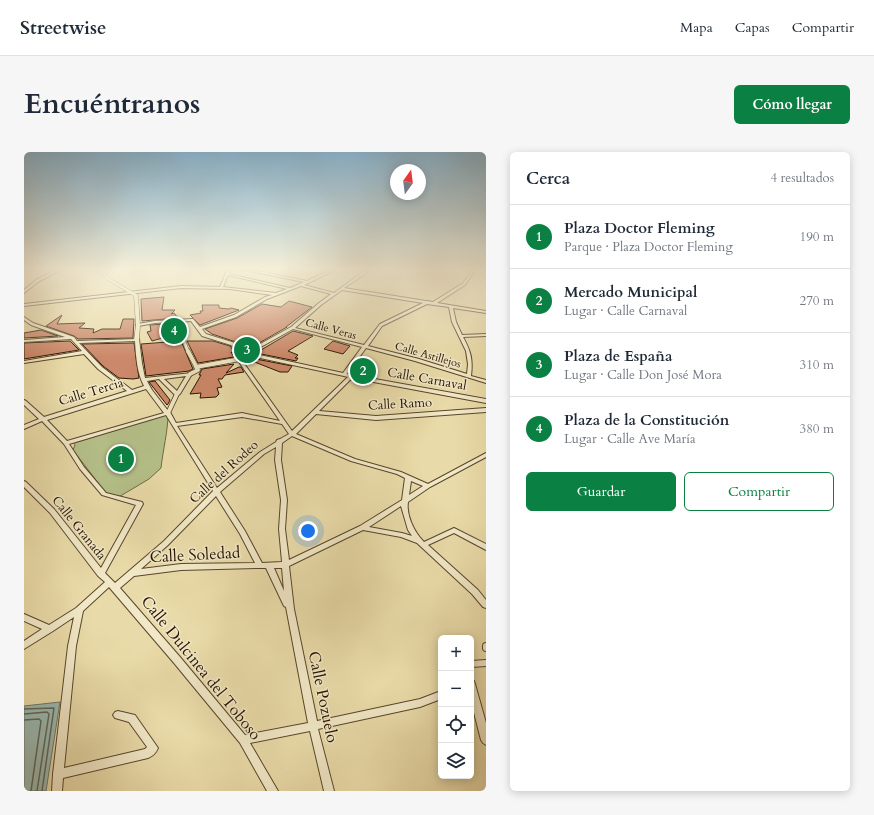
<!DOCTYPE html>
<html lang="es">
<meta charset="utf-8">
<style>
body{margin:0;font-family:Cardo,serif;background:#f6f6f7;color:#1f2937}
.controls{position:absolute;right:12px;bottom:12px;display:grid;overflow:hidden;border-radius:6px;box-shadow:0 2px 10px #0003}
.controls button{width:36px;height:36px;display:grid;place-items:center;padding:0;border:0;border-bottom:1px solid #e0e1e3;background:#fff;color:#1f2937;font:20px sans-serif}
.compass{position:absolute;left:366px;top:12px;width:36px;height:36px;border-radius:50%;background:#fff;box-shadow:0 2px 10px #0003;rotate:14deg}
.you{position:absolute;left:284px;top:379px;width:14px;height:14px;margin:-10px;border:3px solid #fff;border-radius:50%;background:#1a73e8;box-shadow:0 0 0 6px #1a73e833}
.badge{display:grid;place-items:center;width:26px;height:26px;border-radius:50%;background:#0b8043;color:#fff;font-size:13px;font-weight:700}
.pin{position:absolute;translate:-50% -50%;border:2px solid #fff;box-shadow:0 1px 4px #0006}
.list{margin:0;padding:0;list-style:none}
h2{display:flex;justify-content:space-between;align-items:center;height:52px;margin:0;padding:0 16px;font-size:17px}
h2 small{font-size:13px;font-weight:400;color:#747a83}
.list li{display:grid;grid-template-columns:26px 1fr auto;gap:12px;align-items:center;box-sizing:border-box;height:64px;padding:0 16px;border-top:1px solid #e0e1e3}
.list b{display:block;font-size:15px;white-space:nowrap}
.list p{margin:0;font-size:13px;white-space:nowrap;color:#747a83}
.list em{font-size:13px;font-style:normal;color:#747a83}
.actions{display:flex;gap:8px;padding:12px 16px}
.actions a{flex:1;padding:9px 0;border:1px solid #0b8043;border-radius:6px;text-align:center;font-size:14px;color:#0b8043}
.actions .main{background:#0b8043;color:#fff}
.icon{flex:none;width:22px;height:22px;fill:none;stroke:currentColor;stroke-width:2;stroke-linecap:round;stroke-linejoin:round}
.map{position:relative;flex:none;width:462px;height:639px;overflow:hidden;border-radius:6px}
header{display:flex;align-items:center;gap:24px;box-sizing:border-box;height:56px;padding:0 20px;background:#fff;border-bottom:1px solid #e0e1e3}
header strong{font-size:19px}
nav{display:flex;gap:22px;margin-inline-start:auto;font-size:14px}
.intro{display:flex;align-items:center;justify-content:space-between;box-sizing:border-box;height:96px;padding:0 24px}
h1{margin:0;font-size:28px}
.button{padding:10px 18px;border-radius:6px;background:#0b8043;color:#fff;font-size:14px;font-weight:700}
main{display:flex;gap:24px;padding:0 24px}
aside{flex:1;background:#fff;border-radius:6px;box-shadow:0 2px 10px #0003}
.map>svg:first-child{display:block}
</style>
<header>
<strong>Streetwise</strong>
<nav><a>Mapa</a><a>Capas</a><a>Compartir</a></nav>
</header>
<div class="intro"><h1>Encuéntranos</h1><a class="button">Cómo llegar</a></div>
<main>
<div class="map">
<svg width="462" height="639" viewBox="0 0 462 639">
<rect width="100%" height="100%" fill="#e9dba9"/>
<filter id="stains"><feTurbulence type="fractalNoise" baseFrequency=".005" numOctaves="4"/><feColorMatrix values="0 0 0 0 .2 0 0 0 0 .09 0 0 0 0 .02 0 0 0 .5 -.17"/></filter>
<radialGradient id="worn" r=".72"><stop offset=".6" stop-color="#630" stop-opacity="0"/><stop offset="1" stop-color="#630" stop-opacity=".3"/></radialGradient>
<path fill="#b5c089" stroke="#6e6a44" d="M144 261C144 280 139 297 137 316L125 327 93 346 81 340 49 298 51 293 50 291Z"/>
<path fill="#9ab9b1" stroke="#6c776a" d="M36 550 22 639H0V554Z"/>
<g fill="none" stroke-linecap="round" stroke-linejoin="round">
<path stroke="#606658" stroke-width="1.5" d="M0 557 30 556 18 639
M0 562 23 560 25 562 13 639
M0 568 15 567 17 569 7 639"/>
</g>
<path fill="#cc886a" stroke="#271400" d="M140 145 138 158H151L147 162 150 161 154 166 118 169 117 147Z
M265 149 288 155 262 175H263L230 194 212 190 188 182 181 177 213 166 238 152 257 155Z
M178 153H195V156L205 157 207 156 215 158 176 173 166 163 177 161 176 159H179Z
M38 163 33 172 61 171 55 176 70 177 69 181 78 177H96L99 167H110L109 186 54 187 50 184 22 174Z
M157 171 163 179 128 189 123 180 127 179 126 173Z
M17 178 34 184 0 186V181Z
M269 179 289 184 264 199 274 203 271 206H274L272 209 232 201Z
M46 189 55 198 0 207V191Z
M157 189 169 217 165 219 122 224 117 192Z
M163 189H189L206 194 214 204 207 200 210 205 174 211Z
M309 189 326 194 319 202 300 197Z
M110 191 115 226 109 227 95 226 79 214 58 192Z
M232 207 268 214 264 220H256L228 209Z
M210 212 202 221 215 215H217L220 220 201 223 198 227H194L198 235 193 236 195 242 192 245 176 246 177 241 166 242 177 223H175L178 217Z
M332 212 352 216 347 225 326 221Z
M131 229 146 248 144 252 143 253 125 230Z"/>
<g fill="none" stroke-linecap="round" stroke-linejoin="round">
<defs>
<path id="pedestrian-far2" d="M160 189 164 200"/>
<path id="pedestrian-far1" d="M164 199 174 218 166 222
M172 215 216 207
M144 261 153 242"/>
<path id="pedestrian" d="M462 494V496
M447 512 462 511"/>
<path id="minor" d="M36 116H40L14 130 0 141V138L12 128Z
M204 116H207L205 122 266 136 280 130 211 116H216L239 120 247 116H250L243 121 283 129 310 116H313V117L280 133 310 141 339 120 343 116H346L341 122 320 136 402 149H404L409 150 439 131 450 116H452L441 133 413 151 462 159V161L429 156 432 170 438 183 462 182V184L439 185C447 200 449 207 447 224L462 228V231L391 209 342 196 323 222 462 247V251L328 226 295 259 352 264 462 256V260L352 268 292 262 272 282 331 307 377 320 404 332 462 301V305L406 335 384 350C382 363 390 380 400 390L430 376 462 392V398L430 381 404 393 454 438 462 448V456L459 455 448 442 393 391 377 385 339 378 265 414 270 457 293 569 396 547 417 539V547L396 555 294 577 310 639H300L286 579 226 591 254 639H243L216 591 150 511 85 435 59 459 52 494 40 616 121 597 123 595 105 570 91 566 89 563 91 560 94 559 111 563 134 596C132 601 129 604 124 606L39 626 38 639H28L29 622 44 494 50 465 29 479 0 497V489L18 477 0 469V462L25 473 52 456 81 430 74 424 26 361 0 335V329L2 330 30 357 77 416 112 353 78 343 56 317 40 292 18 269 0 277V273L15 267 0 253V248L2 249 20 265 103 239 74 217 60 202 0 211V209L58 199 47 187 0 190V188L41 185 7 173 0 168V165L9 171 50 185 53 189 115 187 118 211 121 226 168 221V222L156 242 153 244 151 243 135 227 123 229 128 238 145 260H146L152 271 218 261 256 269 215 210 214 207 218 202 207 193 178 184 167 169 131 171 114 174 112 173 114 172 131 169 168 167H169L176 175 210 163 241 145 248 143 206 137 157 136 0 154V152L157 134 196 135ZM204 123 263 137 252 141 199 135ZM277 134 307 142 295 151 267 175 222 200 211 191 182 182 178 177 212 165 243 147ZM318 138 399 151 356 172 340 193 271 176 297 153ZM403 152 425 155 428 170 442 199 444 212 443 222 395 207 344 194 358 174ZM269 177 338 195 319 221 226 201ZM111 189C112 205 113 221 120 234L108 238 78 215 55 191ZM222 203 320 224 324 225 268 279 219 210 218 207ZM162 224 153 239 140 227ZM122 237 140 261 43 289 23 268ZM142 263 189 339 140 389 91 431 81 421 119 352 118 350 82 341 60 315 45 292ZM218 265 258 272 265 282 256 287 253 288 252 290 236 300 193 336 153 274ZM268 284 327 309 373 322 381 326 378 348 336 374 265 408 261 377 263 348 257 308 258 291ZM252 295 251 308 257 348 255 377 258 410 238 411 221 379 196 340 240 302ZM387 329 399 334 385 343ZM192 344 216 382 231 411 157 412 117 417 144 393ZM377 354 384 378 388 384 378 381 345 375ZM234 416H242L259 452 260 454 262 455 284 571 221 583 156 505 96 436 110 424 157 418ZM250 416H258L260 439Z
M447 528 450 529 451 532 462 571V593L459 591 457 588 447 549Z"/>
<path id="tertiary" d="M70 116H74L87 127 114 143 116 173 115 189 110 188 112 173 110 144 85 129Z"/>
</defs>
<use href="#pedestrian-far2" stroke="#58462a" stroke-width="4"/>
<use href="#pedestrian-far1" stroke="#58462a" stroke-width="5.5"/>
<use href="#pedestrian" stroke="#58462a" stroke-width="8"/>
<use href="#minor" stroke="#58462a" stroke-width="2"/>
<use href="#tertiary" stroke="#58462a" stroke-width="1"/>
<use href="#pedestrian-far2" stroke="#f1e8c7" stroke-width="3"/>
<use href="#pedestrian-far1" stroke="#f1e8c7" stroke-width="4"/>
<use href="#pedestrian" stroke="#f1e8c7" stroke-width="6"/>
<use href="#minor" fill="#f1e8c7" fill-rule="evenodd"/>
<use href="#tertiary" fill="#f1e8c7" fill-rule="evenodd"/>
</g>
<linearGradient id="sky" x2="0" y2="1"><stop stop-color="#89b6d2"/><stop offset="0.57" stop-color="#f5efd8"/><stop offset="1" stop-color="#f5efd8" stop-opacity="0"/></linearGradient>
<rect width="462" height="205" fill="url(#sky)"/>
<g text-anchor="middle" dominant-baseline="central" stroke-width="3" stroke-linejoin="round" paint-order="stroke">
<g font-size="11" fill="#271400" stroke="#f1e8c7">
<text transform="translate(307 177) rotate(15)">Calle Veras</text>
<text transform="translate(404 203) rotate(16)">Calle Astillejos</text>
</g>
<g font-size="13" fill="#271400" stroke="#f1e8c7">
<text transform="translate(403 227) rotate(10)">Calle Carnaval</text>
<text transform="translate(67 240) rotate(-17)">Calle Tercia</text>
<text transform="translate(376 252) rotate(-3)">Calle Ramo</text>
<text transform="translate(200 320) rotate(-42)">Calle del Rodeo</text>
<text transform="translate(55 376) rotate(51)">Calle Granada</text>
</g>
<g font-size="16" fill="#271400" stroke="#f1e8c7">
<text transform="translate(171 403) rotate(-3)">Calle Soledad</text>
<text transform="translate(177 516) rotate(51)">Calle Dulcinea del Toboso</text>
<text transform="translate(299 545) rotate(78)">Calle Pozuelo</text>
</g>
</g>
<rect width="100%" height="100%" filter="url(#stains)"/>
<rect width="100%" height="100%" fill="url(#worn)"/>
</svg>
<div class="controls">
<button>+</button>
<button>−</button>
<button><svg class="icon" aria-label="locate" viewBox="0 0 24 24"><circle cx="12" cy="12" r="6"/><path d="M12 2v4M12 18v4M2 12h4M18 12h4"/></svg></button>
<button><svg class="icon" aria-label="layers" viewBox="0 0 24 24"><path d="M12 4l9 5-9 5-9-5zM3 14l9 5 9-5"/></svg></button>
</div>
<svg class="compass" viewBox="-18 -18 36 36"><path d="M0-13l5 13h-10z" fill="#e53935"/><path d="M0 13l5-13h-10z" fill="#747a83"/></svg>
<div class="you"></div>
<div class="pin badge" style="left:97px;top:307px">1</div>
<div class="pin badge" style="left:339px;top:219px">2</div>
<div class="pin badge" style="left:223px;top:198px">3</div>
<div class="pin badge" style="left:150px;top:179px">4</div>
</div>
<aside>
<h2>Cerca<small>4 resultados</small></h2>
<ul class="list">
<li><span class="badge">1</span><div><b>Plaza Doctor Fleming</b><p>Parque · Plaza Doctor Fleming</p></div><em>190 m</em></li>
<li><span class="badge">2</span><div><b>Mercado Municipal</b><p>Lugar · Calle Carnaval</p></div><em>270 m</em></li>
<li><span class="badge">3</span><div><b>Plaza de España</b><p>Lugar · Calle Don José Mora</p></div><em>310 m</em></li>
<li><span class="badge">4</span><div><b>Plaza de la Constitución</b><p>Lugar · Calle Ave María</p></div><em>380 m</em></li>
</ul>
<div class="actions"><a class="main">Guardar</a><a>Compartir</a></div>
</aside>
</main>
